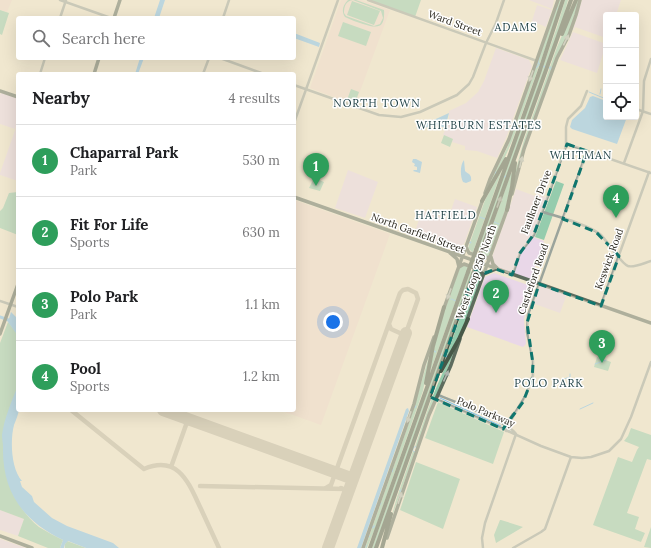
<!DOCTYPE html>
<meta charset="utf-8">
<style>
body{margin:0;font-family:Lora,serif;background:#f2f2f2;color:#202124}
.controls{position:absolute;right:12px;top:12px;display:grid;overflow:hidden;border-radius:4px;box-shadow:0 4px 16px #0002}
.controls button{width:36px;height:36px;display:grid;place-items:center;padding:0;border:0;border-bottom:1px solid #e0e0e0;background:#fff;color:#202124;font:20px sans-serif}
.you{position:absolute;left:333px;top:322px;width:14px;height:14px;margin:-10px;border:3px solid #fff;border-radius:50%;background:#1a73e8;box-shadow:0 0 0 6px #1a73e833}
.badge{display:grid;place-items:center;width:26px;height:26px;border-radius:50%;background:#0b8043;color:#fff;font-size:13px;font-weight:700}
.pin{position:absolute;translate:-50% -33px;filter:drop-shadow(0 1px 2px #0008)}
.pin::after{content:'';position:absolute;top:21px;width:14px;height:12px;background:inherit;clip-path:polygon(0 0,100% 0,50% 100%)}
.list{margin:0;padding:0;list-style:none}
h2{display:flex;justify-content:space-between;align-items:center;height:52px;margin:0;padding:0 16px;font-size:17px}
h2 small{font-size:13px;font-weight:400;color:#757577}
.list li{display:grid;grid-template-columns:26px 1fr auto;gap:12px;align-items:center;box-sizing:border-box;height:72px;padding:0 16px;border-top:1px solid #e0e0e0}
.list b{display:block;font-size:15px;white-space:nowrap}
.list p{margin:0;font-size:13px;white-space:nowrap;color:#757577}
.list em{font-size:13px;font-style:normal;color:#757577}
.icon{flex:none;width:22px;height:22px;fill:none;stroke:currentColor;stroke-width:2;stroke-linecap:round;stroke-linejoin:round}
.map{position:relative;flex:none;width:651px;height:548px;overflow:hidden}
.search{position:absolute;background:#fff;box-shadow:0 4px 16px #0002;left:16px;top:16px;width:280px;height:44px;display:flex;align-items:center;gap:10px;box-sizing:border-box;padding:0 14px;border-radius:4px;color:#757577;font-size:15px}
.panel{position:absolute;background:#fff;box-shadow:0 4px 16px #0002;left:16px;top:72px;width:280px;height:340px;border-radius:4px}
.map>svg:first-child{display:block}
</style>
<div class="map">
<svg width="651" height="548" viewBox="0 0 651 548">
<rect width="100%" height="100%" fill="#f0e7cf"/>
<path fill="#e9d7e8" d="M529 0H554L552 9Z
M582 0H621L616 15H606V38L575 27 574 30H573Z
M537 5 552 10 546 27 532 21Z
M573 32 606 44 597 73 560 60Z
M496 48 529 60 532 66 506 138 497 158 477 151 465 150V146L452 142 453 139 443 135 449 120V111L466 103 478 92 484 81Z
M2 91 18 97V120L15 129 0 124V95Z
M18 122V181L0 175V173Z
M348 170 378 182 365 218 335 208Z
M516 189 535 196 536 194 548 198 533 237 544 241 530 281 489 266Z
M455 199 477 207 464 244 454 248 414 235 422 210 448 219Z
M494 273 528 285 527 289 531 291 524 319 526 344 523 347 467 327 485 277Z
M539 284 567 294 560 313 532 303Z
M0 510 24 519 18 536 0 530Z
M0 539 26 548H0Z"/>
<path fill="#efd9cc" d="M0 0H12L7 12 0 10Z
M341 0H361L390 10 355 105 310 88Z
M294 200 390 234 321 425 279 410H294Z"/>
<path fill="#95ccad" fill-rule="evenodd" d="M348 0H356L384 10C385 28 379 29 363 24 357 22 351 20 345 17 341 11 343 5 348 0ZM353 0 381 11 383 18 380 24 374 26 346 16 344 13C344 6 346 1 353 0Z
M368 0H421L415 17Z
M559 0H561L553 27 513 139 505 157 490 185 492 178 507 148 513 131Z
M565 0H568L563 19 480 251 477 250 557 27Z
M577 0H579L576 14 531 128 515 181V173L524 140 557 47Z
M352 1 380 11 374 25 347 15Z
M0 10 9 13 2 35 0 34Z
M343 22 371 32 366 46 338 36Z
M351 89 359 92 355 103 347 100Z
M444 135 453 139 450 147 441 143Z
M502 170 473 252H472L468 248 485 200Z
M511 173 513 174 505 211 489 256 484 257 482 255Z
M314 178 324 182 320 191 309 188Z
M556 181 564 184 544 240 535 237Z
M18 192V235L0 228V211L3 208 9 193Z
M462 265 468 267 429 375 438 329 460 267Z
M477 270 480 272 482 275 461 333 445 360Z
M470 271 473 272 375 548H372Z
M8 322C11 326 17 332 18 337 19 342 19 381 18 386 15 397 9 409 6 420 0 459 7 501 39 527 47 532 55 536 63 540L60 548H48L18 536 24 519 0 510V343Z
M456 347 417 447H415C427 411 437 380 456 347Z
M431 350 423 391 375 529 367 548H365L410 420Z
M597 357 611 362 608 371 594 367Z
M438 402 504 432 493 464 425 438Z
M631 428 651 435V460L647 459 627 513 639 517 635 529 645 533 641 542 593 525 618 457 632 462 637 450 639 447 624 441 628 436Z
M413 451 415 452 390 522 397 497Z
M416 462 460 479 443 529 400 510Z
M500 520H501L523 527 496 543 494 535Z
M651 527V548L644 547Z
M67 541 86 548H65V544Z"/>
<path fill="#7cc1f0" d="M160 0H165L159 18H154Z
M294 33 320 43 319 47 294 38Z
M140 58H144L138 74H135Z
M593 96 606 101V117H627L617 144 572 129 570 127 572 120 585 108 590 97Z
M449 113 445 128 434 124 421 130 416 128Z
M413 159H416L422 162 420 173 413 171 414 170H417V167L414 166 415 164 412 162Z
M464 160 465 171C468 174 472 174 471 181L466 183 463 182C460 176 460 165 464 160Z
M11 312 18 319V336L8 322Z
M18 385V410H19C18 415 16 420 14 425 10 440 11 469 22 481H20L22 487 32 496 34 502 52 518 67 526 113 543 119 548H86L68 541 65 544 64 548H60L63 540C23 521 2 492 3 447 3 443 2 439 2 435 4 418 12 401 18 385Z
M408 408 409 411 361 548H357L406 409Z"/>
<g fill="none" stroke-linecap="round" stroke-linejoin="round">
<path stroke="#7cc1f0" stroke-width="1" d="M556 10 557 8
M539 58 538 63 540 64 536 68Z
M544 66H545V67H544Z
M550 67 552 68V70L550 69Z
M589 92 606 99
M600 94 601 89
M496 172V174L495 173Z
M505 176H506L505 177Z
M480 217 485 219
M494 222 499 224
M470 242H471V243H470Z
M490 250H491L490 251Z
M451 299 456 301
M465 304 470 306
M435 351 436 352H435Z
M441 354H442V355Z
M447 356H448V357H447Z
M595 364 606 360
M564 379 570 377V374
M440 398 501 426
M415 406H416L415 408 414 407Z
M580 409 593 403
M508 430 512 432
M414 447H417L415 452 413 451Z
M392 472 393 469
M401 490H402V492L400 491Z
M380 505 381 503
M373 526H375L373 528Z
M369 537 370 536
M366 547V545"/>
<path stroke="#7cc1f0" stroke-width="3" d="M0 317 11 321"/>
<path stroke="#bcb5a1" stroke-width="4.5" d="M389 324 391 329 402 334 404 340
M71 410 144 469C179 454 189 484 201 509 207 522 213 535 219 548
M186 425 189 422 194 421
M171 467 186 425V421L184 417
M348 477 351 480V484
M200 486 345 489 351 484
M326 488 331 485 400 293 403 290 408 289 416 293 418 299 406 333
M341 488 346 491 347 495"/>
<path stroke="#bcb5a1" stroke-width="12" d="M163 410 348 477
M328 548 406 333"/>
<path stroke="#9ba49c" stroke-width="2.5" d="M60 0 111 18
M368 0 537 61
M60 18 66 0
M223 18 229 0
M220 58 264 74
M40 74 45 58
M203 74 209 58
M294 85 379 115 401 117 420 112 457 95 469 84 473 77 486 43 496 23 504 0
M636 109 651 114
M294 123 338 0
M567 144 651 173
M624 163 643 111 644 81 651 59
M543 212C559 217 587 224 600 234 608 241 620 263 628 266 634 268 644 263 651 261
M513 274 520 253 534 235 566 146V127L568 119 581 106 587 91
M0 301 18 307
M601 305 649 172
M438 395C453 401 509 422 516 434
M436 399 541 446 571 457 582 458 591 457 609 451 621 439 631 417 651 362
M505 426 513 414
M506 431 515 413 526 395 533 376V361L527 332 528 315 587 151
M483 548 482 538 485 523 516 434
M513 548 541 532 545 529 571 457"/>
<path stroke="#5d6c5e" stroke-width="3.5" d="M114 18 120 0
M94 74 99 58
M0 91 18 97
M485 193 490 179 509 139 558 0
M512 194 524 149 557 58 569 35 576 15 580 0
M294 197 651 323
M450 253 457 259 459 267 464 264 480 270 483 275
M453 253 462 250 466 247 469 253 485 258 490 257
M491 257 493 264 498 269
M484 274 496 269
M444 308 483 199
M467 320 508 207
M0 334 18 284
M0 536 32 548
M387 538 429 415 451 365 460 339
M363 548 414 404 424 365 434 337"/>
<path stroke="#475848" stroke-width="4" d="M562 34 576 0
M482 201 506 159
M507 210 512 187 515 163
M476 250 540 70 563 0
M481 252 571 0
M441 371 459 339 468 319
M426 383 433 346 444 307
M370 548 468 272
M376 548 473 274
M382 548 391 514"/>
<path stroke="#475848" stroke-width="4" d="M468 272 476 250
M473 274 481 252"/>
</g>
<defs><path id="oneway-solid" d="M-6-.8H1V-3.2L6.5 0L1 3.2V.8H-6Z"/></defs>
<g fill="#aeb6ae">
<use href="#oneway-solid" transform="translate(566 40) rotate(-64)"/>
<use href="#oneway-solid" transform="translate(531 76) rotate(110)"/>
<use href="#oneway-solid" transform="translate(521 162) rotate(-77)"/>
<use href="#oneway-solid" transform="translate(449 294) rotate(110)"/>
<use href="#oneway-solid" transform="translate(446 376) rotate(-66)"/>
<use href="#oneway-solid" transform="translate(409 417) rotate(109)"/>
<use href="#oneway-solid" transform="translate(400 498) rotate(-71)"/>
</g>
<use fill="#919b91" href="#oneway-solid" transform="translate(499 202) rotate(-70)"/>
<path d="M0 0H651V548H0ZM567 144 587 151 563 219 596 232 619 256 601 306 539 284 527 323 533 364 532 379 523 402 503 429 430 397 476 268 485 273 496 269 512 275 520 253 534 234Z" fill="#f0e7cf" fill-opacity=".55" fill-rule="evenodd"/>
<path fill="none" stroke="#0f766e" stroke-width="3" stroke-dasharray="8 5" stroke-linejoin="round" d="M567 144 587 151 563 219 596 232 619 256 601 306 539 284 527 323 533 364 532 379 523 402 503 429 430 397 476 268 485 273 496 269 512 275 520 253 534 234Z"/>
<g text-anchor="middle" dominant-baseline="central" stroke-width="3" stroke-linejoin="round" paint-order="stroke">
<g font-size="10" fill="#262319" stroke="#fff">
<text transform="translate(455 23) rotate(20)">Ward Street</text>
<text transform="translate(536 202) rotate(-69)">Faulkner Drive</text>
<text transform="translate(418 233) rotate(20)">North Garfield Street</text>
<text transform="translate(609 259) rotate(-70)">Keswick Road</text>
<text transform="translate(476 272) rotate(-70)">West Loop 250 North</text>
<text transform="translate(533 279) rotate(-71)">Castleford Road</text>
<text transform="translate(486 412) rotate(23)">Polo Parkway</text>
</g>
<g font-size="11" letter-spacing="1" fill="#1a3c41" stroke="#fff">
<text x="516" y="27">ADAMS</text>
<text x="377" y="103">NORTH TOWN</text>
<text x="479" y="125">WHITBURN ESTATES</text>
<text x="581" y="155">WHITMAN</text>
<text x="446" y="215">HATFIELD</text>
<text x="549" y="383">POLO PARK</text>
</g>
</g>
</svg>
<div class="controls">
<button>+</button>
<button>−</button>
<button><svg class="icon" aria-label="locate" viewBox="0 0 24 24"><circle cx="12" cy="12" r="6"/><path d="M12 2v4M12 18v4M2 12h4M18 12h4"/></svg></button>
</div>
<div class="you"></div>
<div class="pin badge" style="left:316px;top:186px;background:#2e9e5b">1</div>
<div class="pin badge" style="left:496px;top:313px;background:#2e9e5b">2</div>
<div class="pin badge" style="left:602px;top:363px;background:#2e9e5b">3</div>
<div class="pin badge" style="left:616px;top:218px;background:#2e9e5b">4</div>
<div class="search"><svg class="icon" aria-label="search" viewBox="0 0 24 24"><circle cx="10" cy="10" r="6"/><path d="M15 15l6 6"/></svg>Search here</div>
<section class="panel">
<h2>Nearby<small>4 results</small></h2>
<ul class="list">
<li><span class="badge" style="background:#2e9e5b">1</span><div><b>Chaparral Park</b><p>Park</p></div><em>530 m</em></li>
<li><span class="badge" style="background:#2e9e5b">2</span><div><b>Fit For Life</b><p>Sports</p></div><em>630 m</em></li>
<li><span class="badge" style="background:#2e9e5b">3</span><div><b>Polo Park</b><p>Park</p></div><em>1.1 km</em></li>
<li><span class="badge" style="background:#2e9e5b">4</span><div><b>Pool</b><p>Sports</p></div><em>1.2 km</em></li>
</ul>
</section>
</div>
